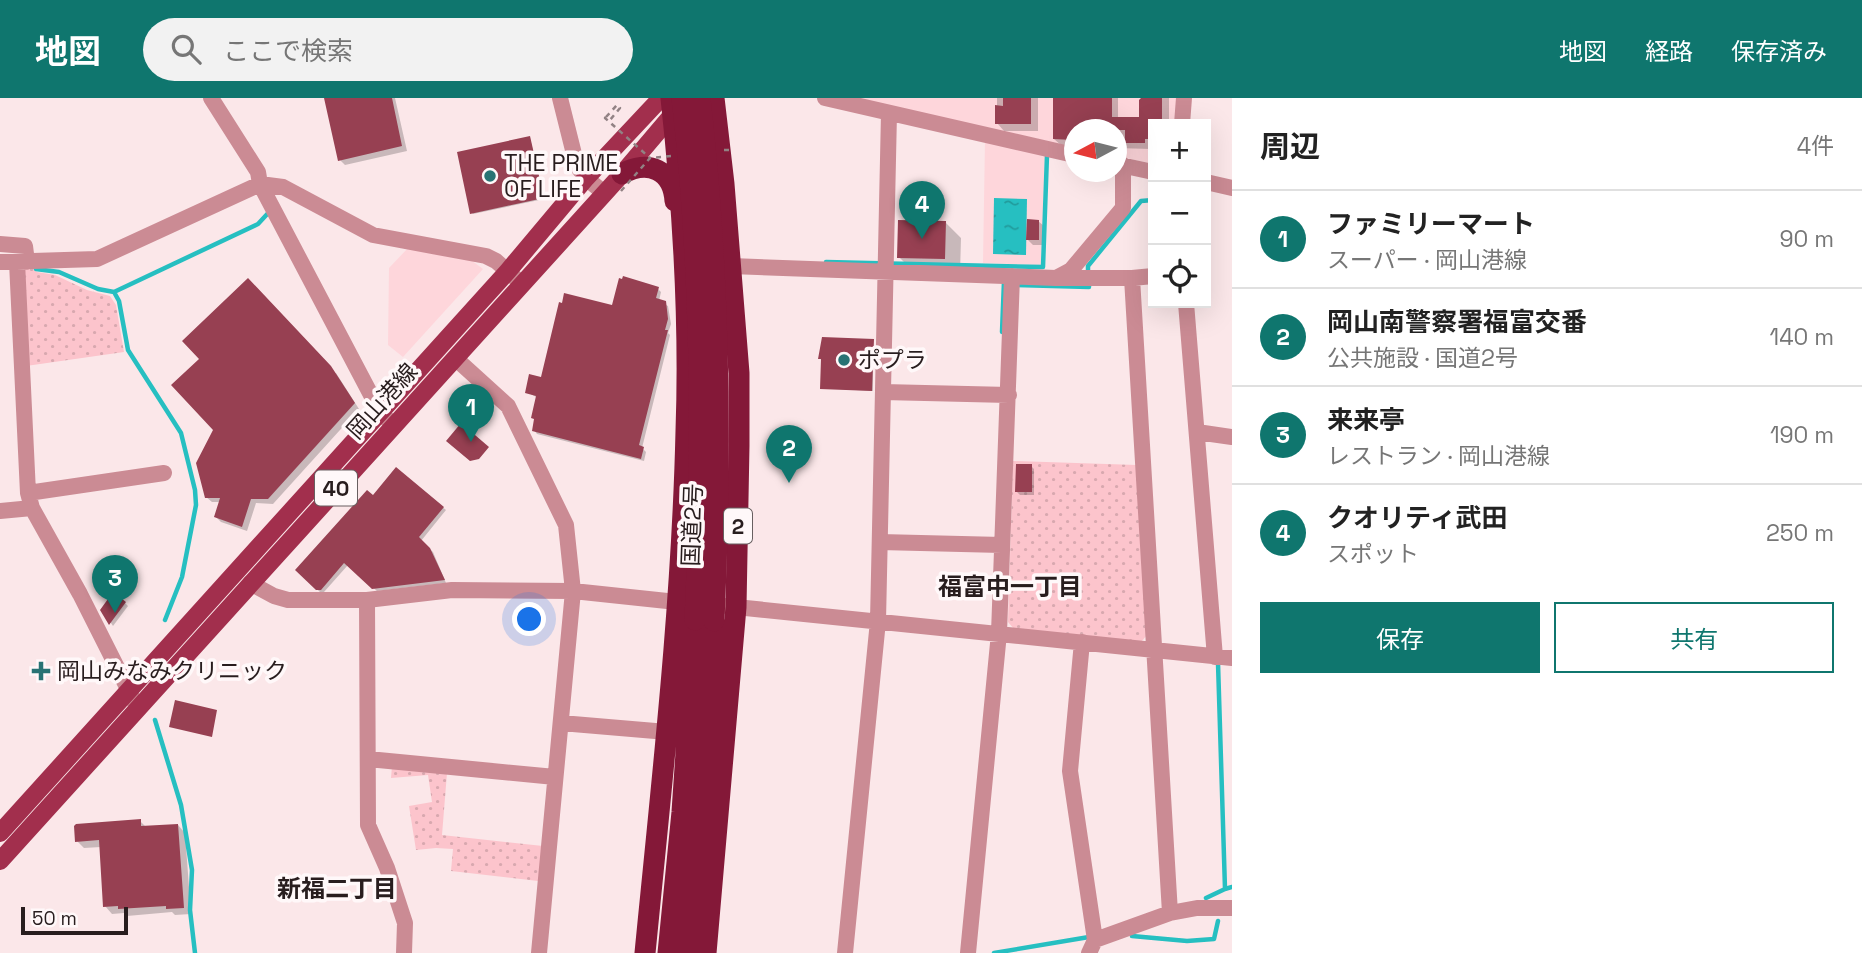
<!DOCTYPE html>
<html lang="ja">
<meta charset="utf-8">
<style>
body{margin:0;font-family:"Space Grotesk","Noto Sans JP",sans-serif;background:#f2f2f2;color:#222}
.controls{position:absolute;right:21px;top:21px;display:grid;overflow:hidden;border-radius:0px;box-shadow:0 7px 28px #0002}
.controls button{width:63px;height:63px;display:grid;place-items:center;padding:0;border:0;border-bottom:2px solid #e0e0e0;background:#fff;color:#222;font:35px sans-serif}
.compass{position:absolute;left:1064px;top:21px;width:63px;height:63px;border-radius:50%;background:#fff;box-shadow:0 7px 28px #0002;rotate:263deg}
.scale{position:absolute;left:21px;bottom:18px;width:107px;box-sizing:border-box;padding-left:7px;border:4px solid #281d1e;border-top:0;font-size:19px;line-height:24px;white-space:nowrap;color:#281d1e;-webkit-text-stroke:5px #fff8f9;paint-order:stroke}
.you{position:absolute;left:530px;top:522px;width:24px;height:24px;margin:-18px;border:5px solid #fff;border-radius:50%;background:#1a73e8;box-shadow:0 0 0 10px #1a73e833}
.badge{display:grid;place-items:center;width:46px;height:46px;border-radius:50%;background:#0f766e;color:#fff;font-size:23px;font-weight:700}
.pin{position:absolute;translate:-50% -58px;filter:drop-shadow(0 2px 4px #0008)}
.pin::after{content:'';position:absolute;top:37px;width:24px;height:21px;background:inherit;clip-path:polygon(0 0,100% 0,50% 100%)}
.list{margin:0;padding:0;list-style:none}
h2{display:flex;justify-content:space-between;align-items:center;height:91px;margin:0;padding:0 28px;font-size:30px}
h2 small{font-size:23px;font-weight:400;color:#767676}
.list li{display:grid;grid-template-columns:46px 1fr auto;gap:21px;align-items:center;box-sizing:border-box;height:98px;padding:0 28px;border-top:2px solid #e0e0e0}
.list b{display:block;font-size:26px;white-space:nowrap}
.list p{margin:0;font-size:23px;white-space:nowrap;color:#767676}
.list em{font-size:23px;font-style:normal;color:#767676}
.actions{display:flex;gap:14px;padding:21px 28px}
.actions a{flex:1;padding:16px 0;border:2px solid #0f766e;border-radius:0px;text-align:center;font-size:24px;color:#0f766e}
.actions .main{background:#0f766e;color:#fff}
.icon{flex:none;width:38px;height:38px;fill:none;stroke:currentColor;stroke-width:2;stroke-linecap:round;stroke-linejoin:round}
.map{position:relative;flex:none;width:1232px;height:855px;overflow:hidden}
header{display:flex;align-items:center;gap:42px;box-sizing:border-box;height:98px;padding:0 35px;background:#0f766e;color:#fff}
header strong{font-size:33px}
nav{display:flex;gap:38px;margin-inline-start:auto;font-size:24px}
.search{width:490px;height:63px;background:#f2f2f2;display:flex;align-items:center;gap:18px;box-sizing:border-box;padding:0 24px;border-radius:38px;color:#767676;font-size:26px}
main{display:flex}
aside{flex:1;background:#fff}
.map>svg:first-child{display:block}
</style>
<header>
<strong>地図</strong>
<div class="search"><svg class="icon" aria-label="search" viewBox="0 0 24 24"><circle cx="10" cy="10" r="6"/><path d="M15 15l6 6"/></svg>ここで検索</div>
<nav><a>地図</a><a>経路</a><a>保存済み</a></nav>
</header>
<main>
<div class="map">
<svg width="1232" height="855" viewBox="0 0 1232 855">
<defs>
<pattern id="grass-dots" width="8" height="8" patternUnits="userSpaceOnUse" patternTransform="scale(1.75)"><rect width="8" height="8" fill="#fcc4cc"/><path d="M2 2h.1M6 6h.1" fill="none" stroke="#d8a8af" stroke-width="1.8" stroke-linecap="round"/></pattern>
<pattern id="water-ripples" width="26" height="14" patternUnits="userSpaceOnUse" patternTransform="scale(1.75)"><rect width="26" height="14" fill="#26bfc1"/><path d="M2 4q2-2 4 0t4 0M15 11q2-2 4 0t4 0" fill="none" stroke="#219b9c"/></pattern>
</defs>
<rect width="100%" height="100%" fill="#fbe7e9"/>
<path fill="#fed6db" d="M855 0H1178L1177 26H1153V66L1117 58 1116 32H1074V49Z
M985 42 1045 57 1041 167 983 165Z
M408 150 467 159 483 171 403 259 388 247 389 170Z"/>
<path fill="url(#grass-dots)" d="M30 168 37 174 55 177 87 192 110 198 116 207 124 254 26 268 24 170Z
M1013 363 1137 367 1147 537 1141 544 1014 531 1008 524Z
M392 668 447 675 442 737 543 748 538 783 451 773 453 751 436 750 416 752 409 708 432 704 428 677 391 680Z"/>
<path fill="url(#water-ripples)" d="M994 100 1027 101 1026 157 993 156Z"/>
<path fill="#0003" d="M326 0H395L407 53 345 67 340 62Z
M997 0H1038V33H1004L997 25Z
M1055 0H1118V21H1140L1141 0H1169V26H1153L1151 51 1116 50V32H1074V48H1062L1054 41Z
M530 40 544 101 473 116 472 115Z
M1038 123 1044 128 1043 147H1033L1028 142Z
M946 125 961 140 960 176 914 174 899 159Z
M658 191 661 194 659 203 668 208 671 226 668 235 670 237 642 350 646 354 644 363 537 336 534 332 538 300 527 294 613 209Z
M873 242V293L822 290 823 262 820 261Z
M336 275 359 311 273 406 256 405 247 433 221 424 216 419 221 404H212L206 399Z
M1031 368 1034 371V397H1020L1017 394Z
M397 372 446 412 421 443 433 454 446 485 377 493 348 467 324 494H320L297 472 373 400Z
M125 505 128 508 113 528 102 512Z
M140 723 147 730 178 727 185 735 191 816 175 817 172 814 127 818 124 815 112 816 105 808 101 749 84 750 77 743Z"/>
<g fill="none" stroke-linecap="round" stroke-linejoin="round">
<path stroke="#26bfc1" stroke-width="4.5" d="M826 164 1043 169 1047 57
M35 166 36 171 59 174 98 191 114 194 258 126 270 113
M1088 175V168L1141 103 1153 102
M1015 187 1089 189V184
M114 194 119 203 128 252 181 335 195 392 196 407 182 479 165 522
M1002 234 1004 183
M1218 565 1225 791 1232 789
M155 622 181 707 192 772 190 812 195 855
M1206 800 1225 791
M1132 838 1187 843 1214 841 1218 823
M994 855 1089 839"/>
</g>
<path fill="#974052" d="M324 0H392L402 48 338 63Z
M1003 0H1031V26H995V7L1003 8Z
M1053 0H1112V19H1139V2L1141 0H1162V26H1153V41H1145V45H1125V32H1074V42L1053 41Z
M530 38 544 100 470 116 457 54Z
M1027 121 1039 122V142H1026Z
M898 122 946 123 945 161 897 160Z
M623 178 659 189 656 200 666 203 668 221 665 232H668L639 347 644 349 641 361 532 333 534 321 531 320 536 298 525 295 529 276 541 279 559 204 562 205 564 195 612 207 619 180 622 181Z
M248 180 331 268 355 305 268 401H251L242 429 214 419 220 400H205L196 365 213 332 171 287 199 261 182 243Z
M822 239 874 241 872 293 820 291 821 261H818Z
M461 325 489 349 479 361 470 363 446 343Z
M1016 366H1032V394H1015Z
M396 369 444 409 419 439 430 450 445 482 372 491 344 465 321 492H316L295 472 367 392 373 397Z
M113 494 126 504 109 527 100 512Z
M175 602 217 612 212 639 169 629Z
M141 721V728L178 726 184 810 166 811V808L118 811V808L103 809 99 742 75 744 74 728 76 726Z"/>
<g fill="none" stroke-linecap="round" stroke-linejoin="round">
<path stroke="#928284" stroke-width="2.5" stroke-dasharray="5 5" stroke-linecap="butt" d="M606 19 617 7 620 10 610 22"/>
<path stroke="#cb8b94" stroke-width="16" d="M211 0 258 74 260 86 380 314 393 327
M560 0 577 68 586 80 604 95
M825 0 1074 57
M1182 26 1184 0
M1116 66 1153 74
M1206 84 1232 90
M0 146 25 148 27 164
M0 164 97 161 260 86 283 89 373 137 486 158 496 163 522 186
M17 164 28 395 32 410 80 496 138 611
M731 168 1056 180H1132L1153 178
M1056 180 1071 172 1123 110V67
M1132 180 1170 815
M1186 205 1215 559
M455 260 508 308 566 427 573 493 539 855
M883 294 1009 297
M1197 334 1232 339
M28 395 164 375
M0 413 32 410
M880 444 1002 447
M250 485 274 498 288 502H367L452 492 573 493 686 505
M367 502 368 727 387 770 405 825 404 855
M726 508 1232 560
M1082 544 1070 673 1095 842 1089 855
M561 625 667 634
M368 661 555 679
M1095 842 1170 815 1197 810H1232
M845 855 878 523 889 15
M968 855 999 535 1012 178"/>
<path stroke="#a22f4d" stroke-width="18" d="M0 735 508 173 586 80 661 0
M0 763 622 76 678 10"/>
<path stroke="#841838" stroke-width="21" d="M622 76C648 61 673 72 675 103
M645 855C662 681 682 507 686 333 690 222 683 110 671 0
M668 855 682 714 695 522
M688 855 701 714 714 523
M706 855 736 509 739 347V275L724 86 714 0"/>
<path stroke="#928284" stroke-width="2.5" stroke-dasharray="5 5" stroke-linecap="butt" d="M606 19 605 20 650 60
M724 52H730V54
M621 93 650 60 672 58"/>
<path stroke="#841838" stroke-width="21" d="M682 0C702 174 703 347 695 522
M700 0C720 174 722 348 714 523"/>
</g>
<g fill="#287374" stroke="#fff8f9" stroke-width="2.5">
<circle cx="490" cy="78" r="7"/>
<circle cx="844" cy="262" r="7"/>
<path d="M37.5 562.5h7v7h7v7h-7v7h-7v-7h-7v-7h7z"/>
</g>
<g text-anchor="middle" dominant-baseline="central" stroke-width="7" stroke-linejoin="round" paint-order="stroke">
<g fill="#fff8f9" stroke="#685f60" stroke-width="2">
<rect x="315" y="372.5" width="42" height="35" rx="5"/>
<rect x="724" y="410.5" width="28" height="35" rx="5"/>
</g>
<g font-size="21" font-weight="bold" fill="#281d1e">
<text x="336" y="390">40</text>
<text x="738" y="428">2</text>
</g>
<g font-size="23" fill="#281d1e" stroke="#fff8f9" text-anchor="start">
<text x="504" y="65">THE PRIME<tspan x="504" dy="26">OF LIFE</tspan></text>
<text x="858" y="262">ポプラ</text>
<text x="57" y="573">岡山みなみクリニック</text>
</g>
<g font-size="23" fill="#281d1e" stroke="#fff8f9">
<text transform="translate(382 303) rotate(-48)">岡山港線</text>
<text transform="translate(692 427) rotate(-88)">国道2号</text>
</g>
<g font-size="24" font-weight="bold" fill="#281d1e" stroke="#fff8f9">
<text x="1010" y="488">福富中一丁目</text>
<text x="337" y="790">新福二丁目</text>
</g>
</g>
</svg>
<div class="controls">
<button>+</button>
<button>−</button>
<button><svg class="icon" aria-label="locate" viewBox="0 0 24 24"><circle cx="12" cy="12" r="6"/><path d="M12 2v4M12 18v4M2 12h4M18 12h4"/></svg></button>
</div>
<svg class="compass" viewBox="-18 -18 36 36"><path d="M0-13l5 13h-10z" fill="#e53935"/><path d="M0 13l5-13h-10z" fill="#767676"/></svg>
<div class="scale">50 m</div>
<div class="you"></div>
<div class="pin badge" style="left:471px;top:344px">1</div>
<div class="pin badge" style="left:789px;top:385px">2</div>
<div class="pin badge" style="left:115px;top:515px">3</div>
<div class="pin badge" style="left:922px;top:141px">4</div>
</div>
<aside>
<h2>周辺<small>4件</small></h2>
<ul class="list">
<li><span class="badge">1</span><div><b>ファミリーマート</b><p>スーパー · 岡山港線</p></div><em>90 m</em></li>
<li><span class="badge">2</span><div><b>岡山南警察署福富交番</b><p>公共施設 · 国道2号</p></div><em>140 m</em></li>
<li><span class="badge">3</span><div><b>来来亭</b><p>レストラン · 岡山港線</p></div><em>190 m</em></li>
<li><span class="badge">4</span><div><b>クオリティ武田</b><p>スポット</p></div><em>250 m</em></li>
</ul>
<div class="actions"><a class="main">保存</a><a>共有</a></div>
</aside>
</main>
